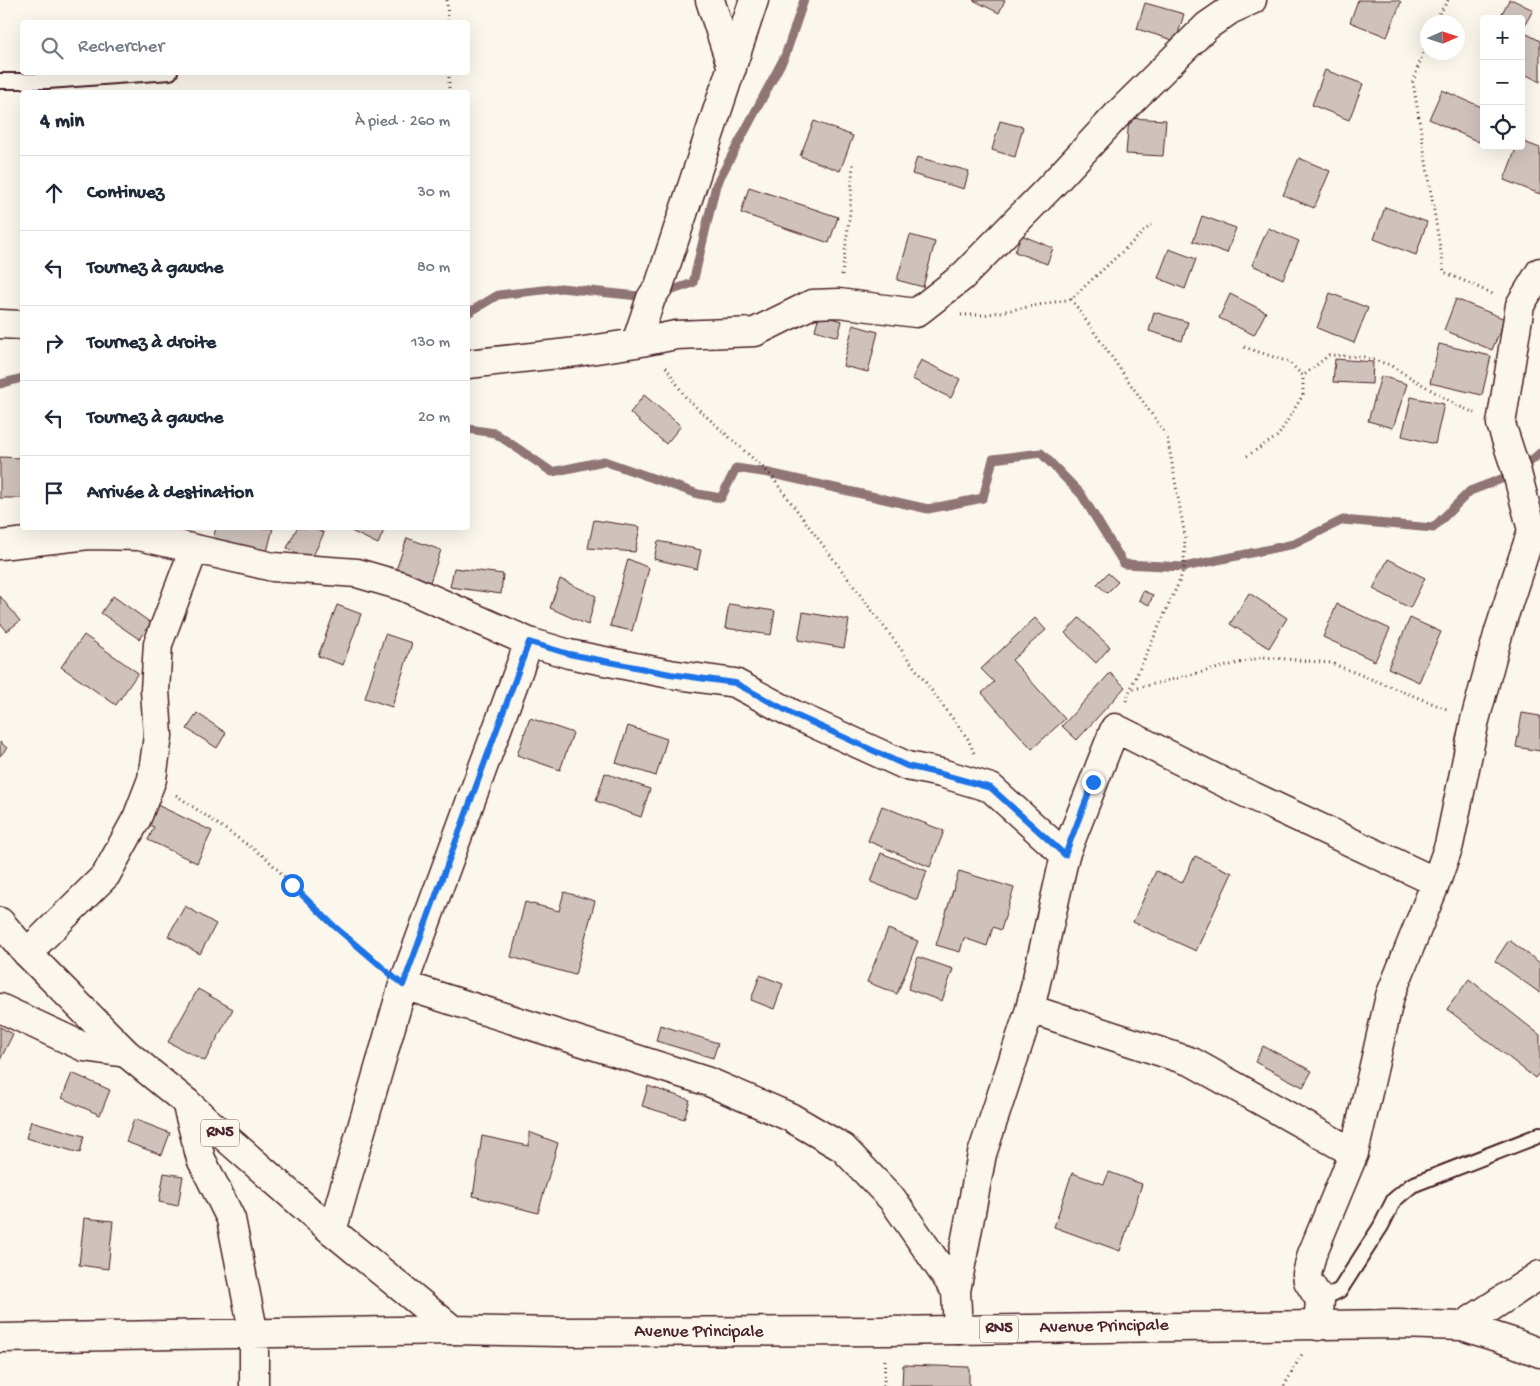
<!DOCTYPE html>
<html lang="fr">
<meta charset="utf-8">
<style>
body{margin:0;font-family:"Gochi Hand",sans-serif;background:#f2f2f3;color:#1f2937}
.controls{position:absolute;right:15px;top:15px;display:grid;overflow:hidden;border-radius:5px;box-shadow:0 5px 20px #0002}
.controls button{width:45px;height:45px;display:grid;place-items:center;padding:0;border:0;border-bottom:1px solid #e0e1e3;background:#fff;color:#1f2937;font:25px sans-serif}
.compass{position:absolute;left:1420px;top:15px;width:45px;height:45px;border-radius:50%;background:#fff;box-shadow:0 5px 20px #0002;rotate:87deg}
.stop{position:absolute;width:15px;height:15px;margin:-11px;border:4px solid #1a73e8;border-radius:50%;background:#fff}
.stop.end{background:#1a73e8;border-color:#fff;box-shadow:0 1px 5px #0008}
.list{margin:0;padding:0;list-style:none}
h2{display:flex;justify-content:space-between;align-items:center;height:65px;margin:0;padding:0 20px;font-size:21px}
h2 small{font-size:16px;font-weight:400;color:#747a83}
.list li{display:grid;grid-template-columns:32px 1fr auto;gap:15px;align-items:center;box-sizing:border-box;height:75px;padding:0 20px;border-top:1px solid #e0e1e3}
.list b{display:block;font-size:19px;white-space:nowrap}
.list em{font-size:16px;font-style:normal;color:#747a83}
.icon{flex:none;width:28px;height:28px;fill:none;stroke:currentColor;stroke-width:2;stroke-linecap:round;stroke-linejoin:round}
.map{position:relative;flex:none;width:1540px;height:1386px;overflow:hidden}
.search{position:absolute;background:#fff;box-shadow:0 5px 20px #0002;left:20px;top:20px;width:450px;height:55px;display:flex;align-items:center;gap:12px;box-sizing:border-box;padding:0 18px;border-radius:5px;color:#747a83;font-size:19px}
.panel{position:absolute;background:#fff;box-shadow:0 5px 20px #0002;left:20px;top:90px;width:450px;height:440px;border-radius:5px}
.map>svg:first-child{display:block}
</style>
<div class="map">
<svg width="1540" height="1386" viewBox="0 0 1540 1386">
<rect width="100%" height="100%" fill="#fbf7ec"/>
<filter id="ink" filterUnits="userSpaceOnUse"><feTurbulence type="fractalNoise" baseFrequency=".02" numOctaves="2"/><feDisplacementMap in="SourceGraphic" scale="10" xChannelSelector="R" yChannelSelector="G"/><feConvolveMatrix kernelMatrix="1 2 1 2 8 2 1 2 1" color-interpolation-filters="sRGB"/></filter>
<g filter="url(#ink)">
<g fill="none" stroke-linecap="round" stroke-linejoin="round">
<path stroke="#907477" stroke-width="9" d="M661 294 693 283 716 185 785 56 804 0
M468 313 498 295 561 288 648 297
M0 384 22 378
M468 429 495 433 552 472 604 461 698 494 721 498 736 468 769 473 928 509 983 498 993 459 1041 453 1081 494 1124 564 1184 567 1294 544 1343 520 1433 528 1470 491 1517 473 1540 453"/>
</g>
<path fill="#cfc2bc" stroke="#4a1f2b" d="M973 0H1005L999 13Z
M1358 0H1397L1401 2 1387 37 1350 22Z
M1509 0H1513L1533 10 1521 32V19H1499Z
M1145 3 1184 14 1176 41 1137 29Z
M1527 34 1540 41V82L1521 72V44Z
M1325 70 1363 84 1349 120 1312 105Z
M1442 90 1484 108V131L1479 142 1429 119Z
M1129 118 1166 120 1163 156 1126 154Z
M814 121 853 136 840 171 800 156Z
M1000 121 1023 127 1015 157 992 150Z
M1521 141 1540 148V194L1504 180 1517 146H1521Z
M917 157 969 171 964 189 912 174Z
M1299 158 1330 171 1314 208 1283 195Z
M749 187 838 217 829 243 741 213Z
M1385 207 1427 222 1416 255 1374 239Z
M1202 216 1236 228 1227 253 1193 241Z
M1268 228 1299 241 1283 279 1252 265Z
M910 235 935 242 923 287 897 280Z
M1021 235 1053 248 1047 264 1015 252Z
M1169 249 1196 259 1185 289 1158 278Z
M1330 293 1368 308 1354 343 1317 328Z
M1230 294 1266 312 1254 335 1219 318Z
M1456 299 1505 319 1492 350 1444 330Z
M1154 312 1188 322 1182 341 1149 331Z
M819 315 842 321 838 337 815 330Z
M853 325 878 332 868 372 843 366Z
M1439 344 1491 356 1482 395 1430 383Z
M1335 359 1373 362 1372 384 1333 382Z
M921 360 960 379 951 398 912 379Z
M1381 376 1407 384 1393 428 1368 421Z
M644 395 681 426 666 444 630 413Z
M1411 397 1444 404 1435 444 1402 436Z
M0 457 22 458V498H0Z
M594 520 640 527 635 552 588 548Z
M216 528H273L267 552 213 538Z
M297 528H313L324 533 311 560 287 548Z
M353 528H385L378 544 351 531Z
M407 538 441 550 430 582 396 570Z
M658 541 701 550 697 569 654 559Z
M628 559 649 568 632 631 610 626Z
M1388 559 1425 578 1410 608 1373 589Z
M454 568 503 574 501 594 450 587Z
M1108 573 1118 582 1107 593 1097 584Z
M560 579 596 596 588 625 550 608Z
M1143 591 1153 595 1149 605 1139 600Z
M1249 593 1287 618 1269 648 1230 624Z
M0 596 20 621 7 631 0 623Z
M113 596 151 623 139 639 101 613Z
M729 604 775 611 771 635 725 628Z
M1337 604 1390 629 1375 661 1323 637Z
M337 605 361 614 343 665 318 656Z
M803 612 849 620 844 648 798 640Z
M1035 618 1046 630 1012 660 1065 719 1032 749 982 693 994 682 981 669Z
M1079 618 1110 647 1096 663 1065 633Z
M1410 618 1441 632 1419 682 1388 668Z
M385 634 412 643 392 707 365 698Z
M84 635 138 673 116 705 61 667Z
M1110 673 1125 687 1077 740 1062 726Z
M197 713 226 733 217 748 187 729Z
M1522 713 1540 716V751L1516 747Z
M530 718 573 733 560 770 517 755Z
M628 726 667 739 656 776 616 763Z
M0 742 7 748 0 756Z
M605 773 650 789 641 817 596 801Z
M153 803 212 831 197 863 148 840 154 827 144 823Z
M882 806 944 831 930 867 868 841Z
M881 853 927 871 917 900 871 882Z
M1195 856 1232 873 1196 951 1133 922 1156 871 1182 883Z
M959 871 1014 888 1001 930 993 927 987 946 964 938 960 952 936 945Z
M564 892 595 901 575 975 511 957 525 902 559 911Z
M185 906 216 924 200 954 168 936Z
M888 929 918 941 897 994 867 982Z
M1509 940 1540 963V993L1495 961Z
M918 957 953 969 942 1001 908 989Z
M760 975 783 984 774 1009 751 1000Z
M1469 979 1540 1035V1072L1535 1078 1447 1009Z
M198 989 233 1009 205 1061 168 1042Z
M660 1025 718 1043 713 1058 656 1041Z
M0 1027 13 1034 0 1060Z
M1263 1046 1312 1071 1303 1087 1255 1062Z
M72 1073 110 1090 100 1115 62 1098Z
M648 1086 690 1100 684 1119 642 1106Z
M134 1119 170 1133 162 1155 126 1142Z
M31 1121 84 1136 80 1153 26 1138Z
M529 1132 558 1143 538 1213 473 1196 482 1136 529 1146Z
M1109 1172 1142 1184 1120 1251 1054 1227 1072 1173 1104 1184Z
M164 1173 183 1176 178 1206 159 1202Z
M84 1218 113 1221 108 1269 79 1265Z
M903 1365 969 1367V1386H902Z"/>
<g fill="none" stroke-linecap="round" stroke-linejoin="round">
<defs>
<path id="lane" d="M0 81H48L170 72
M1320 1300 1340 1290 1381 1226 1394 1200 1412 1185 1535 1137 1540 1134"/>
<path id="street" d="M710 0 732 68
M0 324 22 325
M636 343 676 335 755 332 812 304 839 303 916 313 962 277 1051 186 1117 115 1207 26 1230 10 1252 0
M468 364 577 352 636 343 651 298 659 286 754 0
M0 545 89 535 139 536 273 567 357 573 402 586 529 642 569 654 670 674 735 683 793 714 907 766 941 773 991 788 1065 855
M27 953 106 875 137 818 152 779 158 736 155 690 158 644 194 549
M403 985 709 1082 790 1117 843 1148 893 1200 956 1291
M0 1008 84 1047 126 1053
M1030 1009 1192 1062 1354 1153
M186 1102 201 1159 231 1219 254 1335V1386
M332 1231 403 985 529 642
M1318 1326 1320 1300 1308 1281 1307 1274 1312 1254 1354 1153 1390 996 1436 882 1449 845 1475 720 1499 631 1532 530 1517 473 1501 424 1520 305 1540 272
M1462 1326 1540 1275
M958 1330 956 1291 982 1154 1030 1009 1065 855 1115 728 1227 784 1436 882
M0 1338 453 1330"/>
<path id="highway" d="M0 922 27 953 126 1053 186 1102 216 1129 332 1231 453 1330 560 1332 886 1331 1398 1324 1462 1326 1512 1342 1540 1353"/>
</defs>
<use href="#lane" stroke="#4a1f2b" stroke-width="18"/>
<use href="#street" stroke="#4a1f2b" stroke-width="31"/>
<use href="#highway" stroke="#4a1f2b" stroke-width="31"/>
<path stroke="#4a1f2b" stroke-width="3" stroke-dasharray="1 4" stroke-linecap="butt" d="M447 0 448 22
M1434 22 1448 0
M1428 39 1413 82 1444 272 1493 294
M449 72V92
M842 275 850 212 853 162
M1071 299 1167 436 1185 536 1184 567 1180 580 1130 690
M961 315H984L1071 299 1151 225
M1244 347 1289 362 1303 376 1329 355 1364 357 1390 365 1456 405 1475 413
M666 367 686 398 769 473 968 739 974 753
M1247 456 1278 436 1303 395V376
M1126 701 1130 690 1263 657 1331 663 1449 710
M176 795 265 857 334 926 380 965
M884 1386 885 1359
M1284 1386 1302 1354"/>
<use href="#lane" stroke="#fbf7ec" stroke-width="14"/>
<use href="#street" stroke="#fbf7ec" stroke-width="28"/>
<use href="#highway" stroke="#fbf7ec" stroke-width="28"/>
</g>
</g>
<g fill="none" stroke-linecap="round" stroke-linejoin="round" filter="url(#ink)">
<path stroke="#1a73e8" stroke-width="6" d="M292 885 334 926 403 985 529 642 569 654 670 674 735 683 793 714 907 766 941 774 991 788 1065 855 1093 782"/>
</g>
<g text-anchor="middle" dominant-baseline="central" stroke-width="4" stroke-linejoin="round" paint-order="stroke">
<g fill="#fbf7ec" stroke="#7f6065" stroke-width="1">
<rect x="201" y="1119.5" width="38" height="27" rx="4"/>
<rect x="980" y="1315.5" width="38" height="27" rx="4"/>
</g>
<g font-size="16" font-weight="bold" fill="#4a1f2b">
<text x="220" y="1133">RN5</text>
<text x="999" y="1329">RN5</text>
</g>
<g font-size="18" fill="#4a1f2b" stroke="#fbf7ec">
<text transform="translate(1104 1327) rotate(-1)">Avenue Principale</text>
<text x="699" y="1332">Avenue Principale</text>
</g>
</g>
</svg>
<div class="controls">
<button>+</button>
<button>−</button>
<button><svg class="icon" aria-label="locate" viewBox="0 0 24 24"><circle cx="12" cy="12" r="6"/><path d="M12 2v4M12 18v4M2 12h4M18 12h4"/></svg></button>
</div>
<svg class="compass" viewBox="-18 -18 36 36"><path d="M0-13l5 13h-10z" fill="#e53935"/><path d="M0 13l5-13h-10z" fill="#747a83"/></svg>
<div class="stop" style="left:292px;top:885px"></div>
<div class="stop end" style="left:1093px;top:782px"></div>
<div class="search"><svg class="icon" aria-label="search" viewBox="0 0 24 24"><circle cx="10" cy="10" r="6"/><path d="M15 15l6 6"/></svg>Rechercher</div>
<section class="panel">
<h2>4 min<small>À pied · 260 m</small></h2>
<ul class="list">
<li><svg class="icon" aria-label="ahead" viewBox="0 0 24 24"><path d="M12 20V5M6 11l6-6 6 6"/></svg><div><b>Continuez</b></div><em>30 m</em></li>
<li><svg class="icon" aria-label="left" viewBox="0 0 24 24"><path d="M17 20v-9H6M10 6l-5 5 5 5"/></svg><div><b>Tournez à gauche</b></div><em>80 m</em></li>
<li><svg class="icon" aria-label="right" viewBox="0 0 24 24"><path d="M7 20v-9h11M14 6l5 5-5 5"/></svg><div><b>Tournez à droite</b></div><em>130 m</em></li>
<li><svg class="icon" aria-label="left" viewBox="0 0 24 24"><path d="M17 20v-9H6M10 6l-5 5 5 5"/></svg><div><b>Tournez à gauche</b></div><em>20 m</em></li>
<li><svg class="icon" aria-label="arrive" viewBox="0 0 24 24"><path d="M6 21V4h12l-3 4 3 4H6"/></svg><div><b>Arrivée à destination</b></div></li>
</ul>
</section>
</div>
